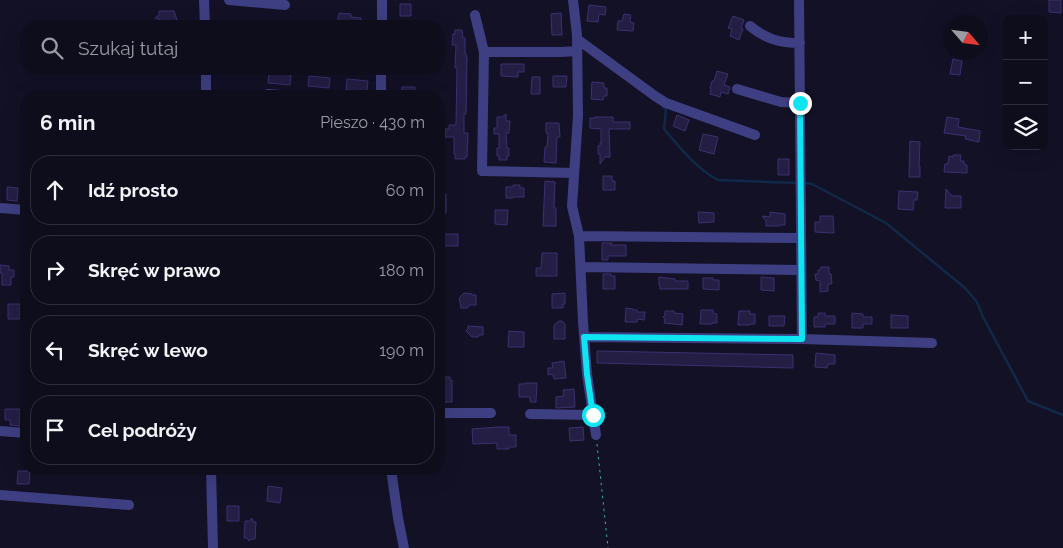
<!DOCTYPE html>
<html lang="pl">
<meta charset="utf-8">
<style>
body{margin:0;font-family:Raleway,sans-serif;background:#171625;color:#f1f3f6}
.controls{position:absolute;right:15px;top:15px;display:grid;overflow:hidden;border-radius:10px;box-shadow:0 5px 20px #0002}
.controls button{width:45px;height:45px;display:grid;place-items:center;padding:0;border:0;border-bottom:1px solid #2e2d3b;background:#0e0d1c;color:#f1f3f6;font:25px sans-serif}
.compass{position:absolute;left:943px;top:15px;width:45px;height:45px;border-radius:50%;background:#0e0d1c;box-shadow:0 5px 20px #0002;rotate:118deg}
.stop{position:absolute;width:15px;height:15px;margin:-11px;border:4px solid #0fe5f1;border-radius:50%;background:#fff}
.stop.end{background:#0fe5f1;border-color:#fff;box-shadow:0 1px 5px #0008}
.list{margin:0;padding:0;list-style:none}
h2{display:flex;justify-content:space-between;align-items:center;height:65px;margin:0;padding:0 20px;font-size:21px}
h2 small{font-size:16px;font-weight:400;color:#9b9ca3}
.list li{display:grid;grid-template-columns:32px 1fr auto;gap:15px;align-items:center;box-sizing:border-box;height:70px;margin:0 10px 10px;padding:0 10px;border:1px solid #2e2d3b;border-radius:20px}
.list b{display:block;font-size:19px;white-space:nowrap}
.list em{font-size:16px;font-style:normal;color:#9b9ca3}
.icon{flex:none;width:28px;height:28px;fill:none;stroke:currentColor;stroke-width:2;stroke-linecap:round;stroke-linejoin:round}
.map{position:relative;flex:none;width:1063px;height:548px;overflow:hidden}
.search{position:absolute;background:#0e0d1c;box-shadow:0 5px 20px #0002;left:20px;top:20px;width:425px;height:55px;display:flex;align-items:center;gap:12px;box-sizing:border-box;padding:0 18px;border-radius:20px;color:#9b9ca3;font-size:19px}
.panel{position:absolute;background:#0e0d1c;box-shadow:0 5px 20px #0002;left:20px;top:90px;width:425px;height:385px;border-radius:20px}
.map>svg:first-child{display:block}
</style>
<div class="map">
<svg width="1063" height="548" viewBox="0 0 1063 548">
<rect width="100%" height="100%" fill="#131126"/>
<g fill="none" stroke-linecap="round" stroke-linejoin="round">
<path stroke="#112949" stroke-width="2.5" d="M663 107 666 109 664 129C680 148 696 168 718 180L797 183
M805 183 812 184 886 223 965 288 977 302 983 317 1028 401 1063 415"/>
</g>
<path fill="#241e45" stroke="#3b3170" d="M1049 0H1061V13L1049 12Z
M400 4H411V16H400Z
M589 5 606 7 605 15 599 14 598 22 587 21Z
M159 11H174L178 23H159V19L155 18 159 15Z
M339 13 351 14V17L361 18 360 26 337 25Z
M561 13 562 35H552L551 14Z
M624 14 631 15 630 22 634 23 633 31 617 30 618 21H622Z
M733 16 744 20 741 28 743 29 739 40 730 36 732 29 728 28Z
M455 30H462L463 38H465V53H466V57H467L466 114H464V133H468L467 157H465V159H455V154H454V137H445V129H449V125H456L457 68H455L456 45H452L453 34H455Z
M953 59 962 61 960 75 950 74Z
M501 64H524V72H518V77L501 76Z
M717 71 728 74 724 85 730 87 728 94 721 92 720 97 710 94 711 89 710 88 712 81H714Z
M269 73 291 75 290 85 268 83Z
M309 76 330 78 329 88 308 86Z
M553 76H567L566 87H553Z
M532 77H540V94H531Z
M347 79 368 81 367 91 346 90Z
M592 82 604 83V88H607V96H604L603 100 591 99Z
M402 87H415V96H402Z
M506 114V121H510L509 133H506L507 148H509V156H507V160H499V156H497V148H499V134H494V128H497V117H502Z
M677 115 689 120 685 131 673 126Z
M595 117H613V122H630V129H609L610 157H605L600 164V154H598V146H600V143L601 144V129L590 128V118H595Z
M947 117 959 119 958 127 980 131 979 142 965 139 966 136 944 133Z
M546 123H559L560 137H557L556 163 544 162 545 147H547L548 133H546Z
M703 134 718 137 714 154 699 150Z
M910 141 920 142 919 166H920V177H909Z
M953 155H961L960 161H964V165H967V173L944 172 945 164H948L949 156 953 157Z
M778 159H789V175H778Z
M603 176H612V181H615V190H603Z
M545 181 555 182 554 208H556V226H543Z
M513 185H520V188H524V197H513V198H506V187H513Z
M7 187 18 188 17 201 7 200Z
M946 189 952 196H961V208H945Z
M899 191 918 192 917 200H914L913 210 898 209Z
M439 194H446V213H439Z
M495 210H508L507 225 495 224Z
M698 212 714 213V222L699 223Z
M770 212 785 214V225H780V226H766V221L762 216 770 217Z
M820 216H833L834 233 815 232V222H820Z
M440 234H458V246H440Z
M602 243H612L611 245H626V256H608V260H602Z
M542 253H557V276H536V268H541Z
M0 265 9 266V270H14V277H11V285H2V273H0Z
M821 267H829V274H831L832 284H828V291L820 292V281L816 280 815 274H818V270H820Z
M603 274H611V276H615V289H603Z
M659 277 675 279V281H688V289H660V285H659Z
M761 277 774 278V291L761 290Z
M703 278H713V280H719V290L703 289Z
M464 293 472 294V295H476V305H470L467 308H461L459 298Z
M565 293V304H563V308H552V294Z
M8 304H20V319H8Z
M626 308 633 309V310H637V312H645L644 320 637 319V322H625Z
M701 310H713V313L717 314V323H712V324H700Z
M665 311H674V313L683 314 682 325 664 323 665 319 663 317 665 315Z
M739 311H750V314H755V324H750V325H738Z
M818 313H825V316H835V324H825V327H814V317H818Z
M852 313 863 314V317H872V324H863V328H852Z
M891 315 908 316V328H891Z
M769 316H785L784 326H769Z
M559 321H562L565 324V339H554V325Z
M468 326 483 327V335H479L478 337H472L466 331 468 329Z
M509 331 524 332V347H508Z
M597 351 793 355V368L597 363Z
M816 353 835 355V364H828L827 368 815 367Z
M564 361 566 378 554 379 553 374 548 375V368H553L552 363Z
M441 377H450V380H452V402H444V398H439V386L440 384H441Z
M525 383H537L536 402H530V397H519V384H525Z
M574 389 575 407 556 408V397L564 396 563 390Z
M5 409H20V426L10 425V420H5Z
M498 427H509V435H516V447H509V449H497V443L473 444 472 429Z
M583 427 584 440 570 441 569 428Z
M18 471H30L29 484H17Z
M268 486 282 488 280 503 267 501Z
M227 506H239V521H227Z
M252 518 253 522H256L255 539H251L249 541 247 538H244L245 521H249Z"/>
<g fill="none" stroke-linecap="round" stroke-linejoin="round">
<path stroke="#37b1a4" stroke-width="1" stroke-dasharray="2.5 4" stroke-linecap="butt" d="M597 444 608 548"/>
<path stroke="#3e3f82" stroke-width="10" d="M204 0 205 26
M229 0 285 5
M573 0 577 35 578 116 572 206 579 236 583 322 587 374 596 435
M799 0 802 339
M475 15 484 52
M382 26V0
M750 26C766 39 779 43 800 43
M577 39 655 96 666 103 755 135
M206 69V96
M737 89 781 102 800 103
M268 94 296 96
M381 96V69
M574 173 482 171 484 52H561L577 51
M0 208 26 210
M579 236 801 238
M581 267 801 270
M584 337 802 339 932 343
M439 413H491
M530 414 593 415
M0 431 26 433
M211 469 213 548
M391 469 398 518 404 548
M0 495 129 505"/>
</g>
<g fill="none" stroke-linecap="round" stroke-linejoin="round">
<path stroke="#0fe5f1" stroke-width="6" d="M593 415 587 374 584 337 802 339 800 103"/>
</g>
</svg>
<div class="controls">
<button>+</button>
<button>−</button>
<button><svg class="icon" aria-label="layers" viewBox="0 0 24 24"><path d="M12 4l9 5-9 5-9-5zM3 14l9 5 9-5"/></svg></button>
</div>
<svg class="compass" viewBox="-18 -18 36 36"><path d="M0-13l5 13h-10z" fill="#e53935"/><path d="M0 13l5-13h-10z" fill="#9b9ca3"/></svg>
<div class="stop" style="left:593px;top:415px"></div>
<div class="stop end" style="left:800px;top:103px"></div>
<div class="search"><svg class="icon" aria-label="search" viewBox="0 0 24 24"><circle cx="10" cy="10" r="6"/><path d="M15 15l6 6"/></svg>Szukaj tutaj</div>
<section class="panel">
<h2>6 min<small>Pieszo · 430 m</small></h2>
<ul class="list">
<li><svg class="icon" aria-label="ahead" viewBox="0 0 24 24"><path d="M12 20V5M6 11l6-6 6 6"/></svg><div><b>Idź prosto</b></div><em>60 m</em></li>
<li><svg class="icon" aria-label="right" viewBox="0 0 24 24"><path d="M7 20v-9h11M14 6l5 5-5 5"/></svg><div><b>Skręć w prawo</b></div><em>180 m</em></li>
<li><svg class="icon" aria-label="left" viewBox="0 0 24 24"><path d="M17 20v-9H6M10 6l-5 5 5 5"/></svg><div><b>Skręć w lewo</b></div><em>190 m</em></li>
<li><svg class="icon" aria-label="arrive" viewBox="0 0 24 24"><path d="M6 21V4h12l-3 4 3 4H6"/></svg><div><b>Cel podróży</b></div></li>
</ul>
</section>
</div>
